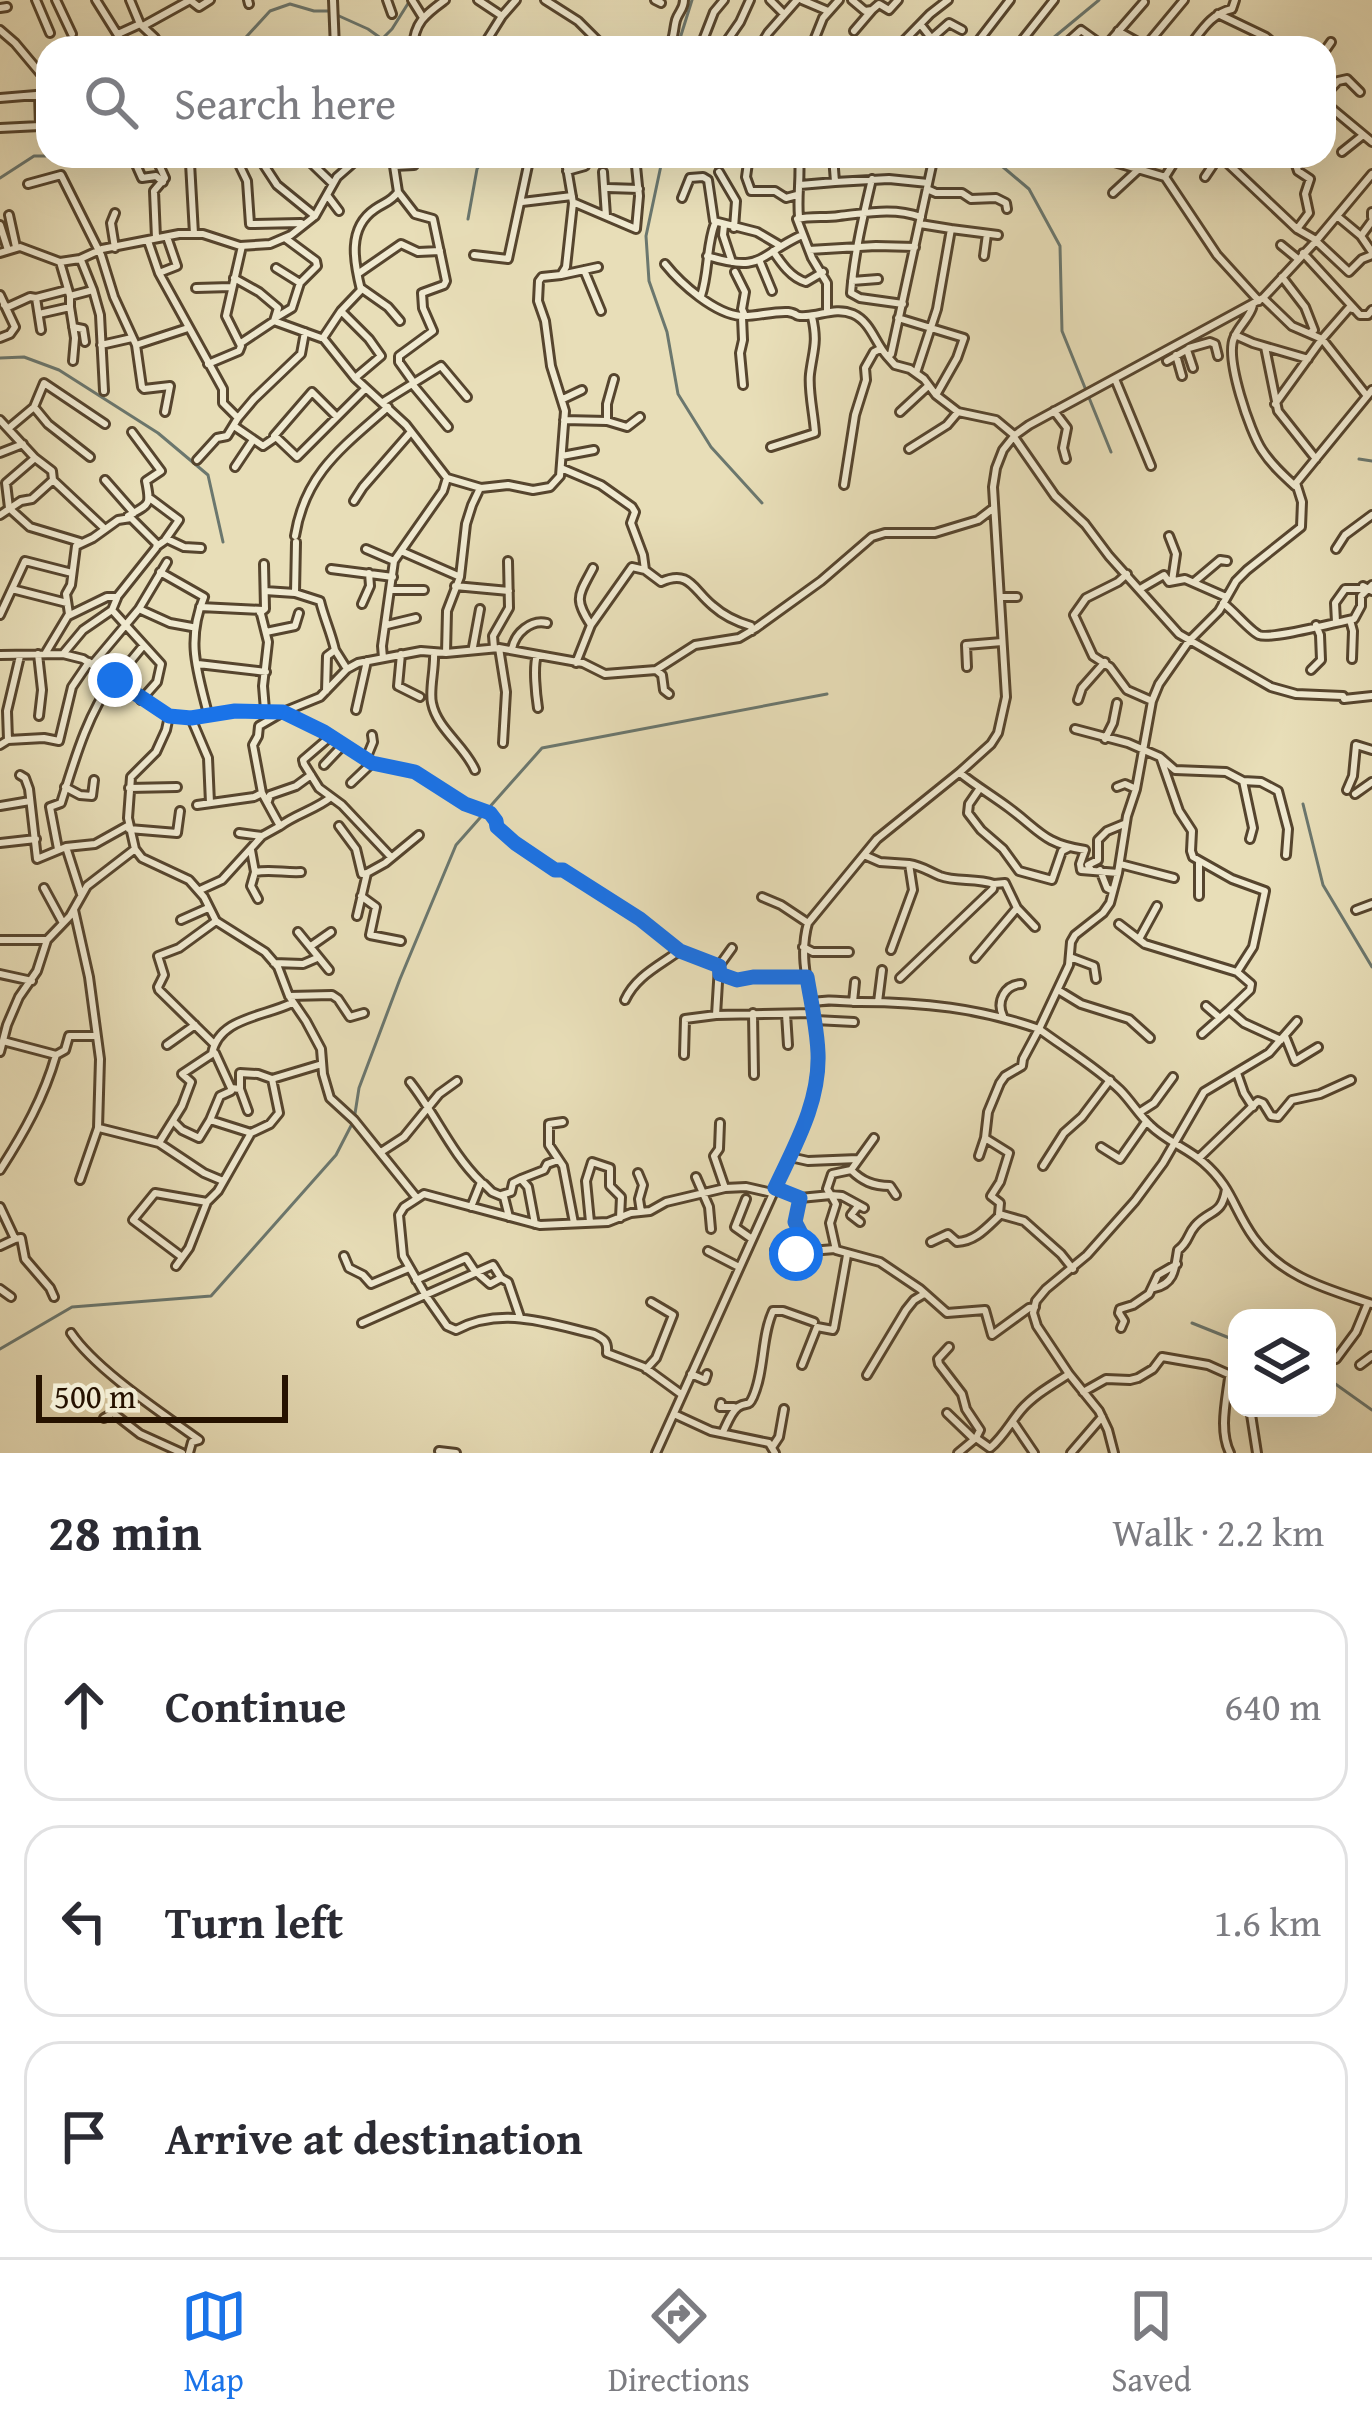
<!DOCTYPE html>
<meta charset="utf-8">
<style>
body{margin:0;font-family:"Gentium Book Plus",serif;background:#f7f7f7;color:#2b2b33}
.controls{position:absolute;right:36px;bottom:36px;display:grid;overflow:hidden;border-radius:24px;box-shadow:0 12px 48px #0002}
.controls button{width:108px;height:108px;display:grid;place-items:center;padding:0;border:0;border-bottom:3px solid #e1e1e2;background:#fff;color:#2b2b33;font:60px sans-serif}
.scale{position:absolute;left:36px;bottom:30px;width:252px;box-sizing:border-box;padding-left:12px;border:6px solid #261200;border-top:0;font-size:33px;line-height:42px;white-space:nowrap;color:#261200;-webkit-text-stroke:9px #f0ead1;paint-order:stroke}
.stop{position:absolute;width:36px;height:36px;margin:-27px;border:9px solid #1a73e8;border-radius:50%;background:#fff}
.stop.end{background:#1a73e8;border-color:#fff;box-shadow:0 3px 12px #0008}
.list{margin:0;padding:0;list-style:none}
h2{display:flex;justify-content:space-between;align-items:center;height:156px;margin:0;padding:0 48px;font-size:51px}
h2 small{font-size:39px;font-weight:400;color:#7c7c81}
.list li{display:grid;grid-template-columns:78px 1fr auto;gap:36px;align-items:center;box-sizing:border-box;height:192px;margin:0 24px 24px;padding:0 24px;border:3px solid #e1e1e2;border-radius:36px}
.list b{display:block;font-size:45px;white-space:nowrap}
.list em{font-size:39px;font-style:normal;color:#7c7c81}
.icon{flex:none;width:66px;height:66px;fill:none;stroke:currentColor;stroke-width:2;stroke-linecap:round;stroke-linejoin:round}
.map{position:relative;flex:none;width:1372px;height:1453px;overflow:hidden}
.search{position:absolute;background:#fff;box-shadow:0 12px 48px #0002;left:36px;right:36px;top:36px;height:132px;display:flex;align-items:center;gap:30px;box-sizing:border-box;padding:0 42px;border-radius:36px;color:#7c7c81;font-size:45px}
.sheet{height:804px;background:#fff}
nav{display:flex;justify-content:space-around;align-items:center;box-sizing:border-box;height:168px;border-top:3px solid #e1e1e2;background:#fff;font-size:33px;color:#7c7c81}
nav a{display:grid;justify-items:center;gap:6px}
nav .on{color:#1a73e8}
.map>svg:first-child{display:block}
</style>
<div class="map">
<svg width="1372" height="1453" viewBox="0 0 1372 1453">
<rect width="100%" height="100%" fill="#e8deb8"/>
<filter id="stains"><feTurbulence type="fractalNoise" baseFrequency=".00167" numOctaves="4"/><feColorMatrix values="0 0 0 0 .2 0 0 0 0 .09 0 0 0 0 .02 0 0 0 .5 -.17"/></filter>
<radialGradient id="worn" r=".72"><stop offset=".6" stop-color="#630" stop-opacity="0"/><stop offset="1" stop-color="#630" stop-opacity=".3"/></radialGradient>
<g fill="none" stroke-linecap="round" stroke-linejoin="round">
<path stroke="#6b776e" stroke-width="3" d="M418 47 422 48
M236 48 270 11 290 4 314 11H328L368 29 382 39 392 29 409 2
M677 48 692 0
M1041 48 1099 0
M663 156 646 236 649 281 667 332 678 394 711 447 762 503
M990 156 1029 189 1060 246 1062 331 1111 452
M0 178 34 156H48
M468 219 477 169 486 156
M0 358 24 357 59 370 158 433 208 475 223 542
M1359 459 1372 461
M1303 804 1323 885 1372 967
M1192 1323 1237 1341
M0 1349 72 1307 211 1296 336 1155 354 1120 359 1088 400 979 456 845 542 748 827 694
M1327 1378 1372 1410"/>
<defs>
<path id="minor" d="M36 0 50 33
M56 0 72 34
M96 0 126 48
M130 0 140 24 155 38 154 48
M190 0 199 7 210 0
M248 0 249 4
M333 0 335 48
M387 0 392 14
M412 0 422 16
M478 0 502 16 516 0
M545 0 578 21 605 48
M655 0 661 3
M770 0 784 14
M802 0 828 11
M852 0 865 11 872 10 879 4 889 10 898 0
M0 8 7 7
M1218 14 1266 37 1279 48
M921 25 939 48
M143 26 190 0
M0 30 15 43 41 74
M854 31 872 10
M1118 31 1145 46
M118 34 140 24
M932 38 949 23 962 30
M1194 41 1210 48
M413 48C414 22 426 14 445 0
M482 48 502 16
M668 48C675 38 673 31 676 20 679 11 684 9 684 0
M700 48 714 12 724 0
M722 48 740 22 750 0
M759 48 768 33 797 0
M811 48 823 18 839 0
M897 48 930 14 948 0
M973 48 1010 0
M1016 48 1054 0
M1061 48 1081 30 1106 48
M1104 48 1144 2
M1144 48 1184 0
M1188 48C1201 32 1210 14 1232 9L1235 0
M1324 52 1331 42
M1324 96 1338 81 1347 79 1360 92
M0 98 48 94
M1324 102 1372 142
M0 128 40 126 39 94
M1342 152 1362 136
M155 156 165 178 154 191 156 238
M235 156 247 181 250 224 301 223
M258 156 277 185 315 216
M304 156 333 184
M391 156 394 166 414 165
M749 156 746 177 751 191H775L786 198 797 195
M799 156C801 177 797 196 799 217
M833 156 835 182 889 179 928 183
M934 156 891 354 887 356 895 365 910 369 924 379 936 395 958 412 996 420 1014 435
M1094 156 1165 177 1217 255 1259 301
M1220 156 1297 229
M1297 156 1295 162 1298 171 1310 179 1305 194 1309 213 1297 229 1316 240
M934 157 980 162
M134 160 142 178 156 176 163 182
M190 163 194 234
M567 171 585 166 586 163
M603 172 606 216
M719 172 736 201 734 228
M1165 177 1178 156
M1205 177 1219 156
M872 179C863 217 854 255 851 293L860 298 903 304
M28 184 61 175 101 255 114 297 136 345 142 387 144 389 170 386 165 412
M800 185 835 182
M608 188 639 189
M927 189 936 193H962L971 199 996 198 1006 203 1007 209
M398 192 415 214 433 219 446 281 444 285 422 293 423 308 433 331 399 356V362L414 383
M1113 193 1140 168
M327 195 339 211
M682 198 690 178 703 177 708 180 714 221 757 232 779 245
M522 202 572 196
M575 203 636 229 639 196 635 156
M1372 212V217
M9 215 16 247
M1337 216 1361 236 1372 252
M0 225 8 250
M724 225 723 235 732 262
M951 229 998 235
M1361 236 1372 221
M148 241 159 273 223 389V403L238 418 227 436 217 438 197 460
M1316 241 1349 272 1362 259 1372 255
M1281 245 1298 259
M115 248 111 223 115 213
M809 250 876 246 915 247
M773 251C781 263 791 278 806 282L823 272
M0 253 20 247 60 262 80 259 102 249 179 234H203L240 246 270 244 291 235 315 216 337 177 361 156
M1303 253 1360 315H1368L1372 310
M474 255 508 259 530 156
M707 256C763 273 755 257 802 235
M984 256 987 234
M60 262 70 296V307
M760 262 772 291
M665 264C681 284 715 314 741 316 756 317 772 311 788 312 801 314 792 317 806 316 822 315 837 307 853 314 871 322 875 343 887 356
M276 268 300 283 317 266 316 261 285 238
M584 270 601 311
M735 272 745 292 742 309 745 316
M159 273 177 266 167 237
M359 273 401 244 418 252 440 251
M561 275 598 267
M1282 277 1305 307 1314 330 1310 333
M234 278 259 292 278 308 274 321 241 343
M852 281 878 279
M196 288 231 287
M361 288 388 307 400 321
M93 290 100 315 104 391
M0 295 15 327 10 334 0 338
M70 296 93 290 81 260
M701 296C709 272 706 247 715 223
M36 298 67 290
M1263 298 1292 326 1322 339 1367 396
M4 305 8 307 30 297 36 298 41 330
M1253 305C1250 318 1239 325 1234 338 1225 359 1250 432 1262 450 1271 464 1283 475 1295 486
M827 310V283L812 258 797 219C811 216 825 218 839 216 867 213 893 207 921 217
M341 311 369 339 381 356 355 378
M39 314 70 307 75 338 73 361
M277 317 292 308 300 283
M742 317 743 340 740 353 743 385
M898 318 964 338 957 358 936 395
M274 321 321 338
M73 327 83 329 85 342
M1235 335 1253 343 1308 359
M101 345 132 338
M136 345 188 328
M1265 347 1278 411 1316 459
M1189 348 1210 342 1215 344 1218 356
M1187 350 1193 368
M1176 355 1182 376
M1167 361 1188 349
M208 364 239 351 241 346 226 316 242 246
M916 373 937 309 951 229 920 224
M1115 379 1151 466
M413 385 448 427
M563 399 582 390
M383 402 441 366 467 397
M1275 404 1322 339 1349 308 1353 309
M34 407 48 424 90 457
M1054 411 1067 428 1063 448 1066 459
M900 412 928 386
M238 418 254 399 301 354 305 332
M0 420 35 458 52 471 53 480 104 528
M564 420 607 421 627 427 640 417
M607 421V404L614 379
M234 426 263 446 276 437 297 457 366 388
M9 428 34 407 44 383 105 424
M274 436 312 392 336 416
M1014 437 1055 496 1085 524 1109 556 1179 634 1271 687 1296 694 1343 696 1344 699 1372 696
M771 447 815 433C814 415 808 390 810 374 813 350 818 343 812 317
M909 449 947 425 958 412
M0 453 23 444
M562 456 594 450
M35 458 6 483 9 508 30 527 80 542
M235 467 253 440
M561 468 601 485 632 507 635 512 631 523 643 555 645 570
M447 478 481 488 508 485 533 490 550 487 560 476 565 411 551 366 545 321 538 301 539 281 542 277 561 275 566 267 573 203 565 156
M105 480 134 513
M844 485 855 415 866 380 865 368 874 352 880 349
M151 499 179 520 165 540
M354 501 363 487 410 433
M0 515 21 501 32 499 53 480
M128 516C150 504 151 505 146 481L161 471 132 432
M295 536C305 473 343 447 388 407
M1169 536 1176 554 1172 581
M157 546 167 539 184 547 201 548
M366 549 394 561
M1336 549 1345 535 1372 515
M401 551 458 576
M331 569 393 577
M160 572 204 597C186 641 197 670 208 714
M1127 574 1118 582 1086 598 1074 615 1093 656 1110 667 1127 690 1152 701
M1194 582 1220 560 1227 561
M455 586 509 591
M12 589 67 603
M1140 589 1164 575 1169 582 1185 579 1226 597
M390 590H424
M265 591 295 593 320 601C324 618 331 632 335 650L327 656 326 691
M295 593 296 542
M1000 597H1017
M1223 603C1234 611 1250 631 1259 635 1271 640 1337 622 1354 619L1361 606V596L1372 585
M362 604 370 586 369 573
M200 607 263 610 260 613 265 609 264 564
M139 609 170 623 192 627
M112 610 161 664 157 682 141 700
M261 614 268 642 263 686 265 710
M0 615 25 561 72 573
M1350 620 1353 631 1352 659
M1336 622 1335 603 1345 589H1363V586L1372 591
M387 625 416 618
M591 625C573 598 579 595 593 568
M266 632 295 626 299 613
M473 647 480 609
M494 648 493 636 509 608 508 561
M499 648 506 692 503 743
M512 649C515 633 531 619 547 623
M335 650 347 669
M434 653C435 669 429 690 432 703 437 729 465 746 475 770
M446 653 447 611 460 577 466 524 472 505 480 488
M38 654 42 690 39 716
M45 654 69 614 66 594 71 585 76 546 93 538 118 520 131 518 157 544 156 548 117 597H107L68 616
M63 654 83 630 112 610 117 598
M401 654 398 686 420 697
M0 655 63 654 83 659 160 711 169 716 191 718 235 711 283 712 320 697 347 669 358 663 421 651 446 653 499 648 583 663 605 674 656 670 695 645 739 638 756 628 821 581 872 537 885 533H935L978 520 991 510
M537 655C533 667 536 695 538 708
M383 658 382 646 394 561 443 491 447 478 406 425 355 378 323 338 341 311 361 290C354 262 347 228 375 209 385 202 391 202 398 192L394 166
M576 663 591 625 632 567 645 570 661 582C690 569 693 590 713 606 723 615 737 622 751 626L752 631
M198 664 266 672
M92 665 139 609 167 562
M967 667 966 645 1002 642
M656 670 662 675 664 690 669 694
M1311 670 1321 660 1320 635 1316 625
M115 680 143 646
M1078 700 1082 688 1105 662
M356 710 367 661
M169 716 166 730 156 752 131 777 128 818 135 849 142 858 189 880 204 897 216 921 265 952 278 967 289 996 306 1021 321 1049 323 1074 330 1098 354 1120 416 1197
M191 718 208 758 210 803
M1075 729 1128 743 1160 757 1175 770 1226 772 1243 781 1261 782 1278 791 1288 829 1286 855
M331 736 303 760 304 764 319 788 342 805 391 857
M1105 739 1113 723 1117 703
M8 740 44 738 59 741 72 687 89 662
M0 745 8 740 7 711 20 656
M366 759 373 742 372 735
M1161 759 1179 811 1192 831 1191 851 1193 857 1232 879 1265 891 1253 947 1237 972
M324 765 342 746
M960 773C976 786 993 796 1009 808 1040 831 1044 844 1085 850L1080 864 1081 870 1118 873 1127 816 1136 789 1152 701 1159 684 1189 641 1219 611 1236 581 1247 570 1301 527 1302 502 1296 483 1372 390
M20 775 25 778 29 789 37 859 66 847 95 844 129 825
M1243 781 1253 828 1250 839
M351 783 372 763
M65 787 80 795 92 796 94 780
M1117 787 1125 784 1136 789
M129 788 177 787
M980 788 969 804 968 813 981 830 1003 849 1019 871 1052 880 1062 851 1068 848
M1347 790 1353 776 1356 745 1372 750
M1355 794 1372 782
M268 801 270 795 296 786 311 775
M197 805 254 797 262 793
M0 806 30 801
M280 826C296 814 317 809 331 797
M339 826 356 849 362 874 367 873
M129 829 177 833 180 811
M239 833 262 836
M0 843 36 839
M66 847 81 894
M58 849 50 807 61 803C74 762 87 715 113 680
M251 850 255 872 251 886 258 899
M864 855 880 862 909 864 913 890 891 950
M1199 862V896
M1120 864 1174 878
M1091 870 1088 865 1098 860V840L1107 831 1124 824
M1100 870 1107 888 1113 891
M255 872C271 869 285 873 301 872
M1118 873 1110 903 1103 913 1075 935 1071 942 1069 965 1039 1029C1066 1049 1096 1067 1120 1090 1131 1101 1139 1115 1150 1125 1166 1141 1187 1148 1203 1162 1233 1188 1233 1209 1254 1238 1283 1278 1328 1289 1372 1304
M44 888 63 923
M200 890 222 880 262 836 280 826 262 793 253 745 258 736 259 726 283 712 324 732 372 763 414 772 465 804 490 813 497 821V827L515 843 555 870H563L641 919 679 951 719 966 720 973 737 980 753 977H807
M361 896 376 907 370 935 401 941
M762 897 781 905 808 923
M1017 908 1035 927
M74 910 89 977 100 1059 98 1128 80 1180
M1356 910 1372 904
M357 916 367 873 385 863 419 835
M181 920 208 908
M1119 924 1145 944 1237 972 1251 984 1250 990 1229 1010 1244 1023 1281 1040
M298 932 329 970
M1139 939 1157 906
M0 940H47
M311 946 331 932
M803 947 813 952H849
M732 948 719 966 716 1015 813 1013
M1070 957 1094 966 1096 979
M975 958 1017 908 1005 883 994 884
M274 963 303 964 317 958
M0 974 32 981
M900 978 993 889 994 884C976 878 956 882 940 876 928 871 922 866 909 864
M1058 990 1081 1004 1129 1019 1150 1038
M289 996 332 995 338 999 350 1017 364 1013
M625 1000C636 976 659 966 679 951
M853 1002 855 982
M878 1002 882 970
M812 1003C828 998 843 1002 860 1002 922 1002 979 1008 1039 1029L1023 1059 1022 1066 1005 1076 1000 1083 988 1112 985 1138 1009 1153 1000 1182 991 1196 1000 1203 999 1214 1024 1221 1061 1254 1073 1269
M1206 1006 1220 1018
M753 1013 754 1075
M786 1014 788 1045
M1003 1016C996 1001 1005 985 1021 984
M815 1020 854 1022
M1202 1034 1229 1010
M1285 1036 1295 1061 1318 1047
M3 1041 56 1055 65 1050 69 1036H95
M213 1043 159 990 158 987 164 975 158 956 179 948 216 921
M167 1045 195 1025
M0 1052 7 1025 19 997 37 971 47 940 70 916 87 886 135 849
M215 1053 231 1088 240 1089
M684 1055 685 1019 716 1015
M1237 1073 1244 1093 1253 1107
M410 1082C436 1115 451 1153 481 1182L471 1207
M248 1111 240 1089V1073L258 1074 272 1079
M1140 1112 1154 1103 1173 1077
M210 1120 220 1096 231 1091
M173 1121 182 1130 199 1138 210 1120 251 1133
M563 1122 549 1124V1145L563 1166 574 1223
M720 1123 719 1149 714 1156 725 1188
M99 1128 159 1143
M1101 1147 1120 1159 1146 1122
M381 1152 404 1137 439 1094 457 1081
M979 1156 985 1138
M790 1157 808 1161 858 1159
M1199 1158 1258 1101 1263 1103 1271 1116 1278 1117 1292 1100 1320 1094 1351 1080
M1043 1166 1064 1133 1082 1117 1110 1080
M0 1170C24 1133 44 1097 56 1055
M851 1170C862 1181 873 1186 890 1186L896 1195
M638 1173 643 1185 639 1199 641 1212
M696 1177 709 1207 711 1229
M521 1179 544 1170 547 1164 558 1160
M223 1181 204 1173 159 1143 182 1106 191 1082 182 1074 212 1054C218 1018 263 1017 292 1003
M484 1184 492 1192 504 1197 509 1217
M775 1188 800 1198 831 1195 836 1204 830 1223 836 1250 880 1262 920 1289 947 1313 985 1310 992 1335 1029 1308 1035 1307
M501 1195 511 1192 513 1183 521 1179 528 1187 535 1224
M800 1198 795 1222 810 1250
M746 1199 735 1227 752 1239
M858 1206 851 1215 860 1222
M0 1207 15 1239 21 1238 25 1259 50 1288 54 1297
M864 1208 842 1196 831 1195 827 1189 832 1174 851 1170 874 1138
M590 1222 586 1181 592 1162 610 1168V1186L621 1197 620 1218
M931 1242 948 1234 957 1242C976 1241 987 1227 1000 1215
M0 1246 15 1239
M775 1250 791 1248 796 1254 803 1256 810 1251 835 1249
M708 1251 739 1267
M344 1256 349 1268 363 1275 371 1284 409 1268
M182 1257 133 1220 155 1193 207 1202
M176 1266 189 1248 207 1202 218 1191 251 1133 270 1124 279 1113 272 1079 322 1064
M416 1280 466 1258 474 1270 490 1284 501 1278
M1154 1288C1175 1284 1175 1267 1178 1250 1189 1242 1187 1235 1195 1226 1210 1209 1222 1216 1226 1189
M0 1289 11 1297
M362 1323 493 1265 501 1278 508 1282 520 1317
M1121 1328 1124 1321 1119 1313 1120 1309 1133 1305 1149 1294 1158 1275 1177 1264
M71 1333C96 1370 162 1413 199 1440L192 1442 189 1453
M949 1347 938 1359 939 1364 962 1394 966 1409 980 1430 976 1438
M1336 1359 1356 1332 1368 1303
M802 1365 817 1327 833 1330 834 1328 847 1255
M1360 1365 1372 1356
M646 1369 656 1358 673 1315 651 1302
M691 1374 705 1380 707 1374
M867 1375 906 1310 914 1300 924 1294
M1083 1392 1106 1379 1130 1380 1138 1378 1153 1369 1162 1357 1208 1365 1237 1378
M681 1394 644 1367 607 1353C608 1341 604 1339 594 1334 547 1323 501 1306 456 1330L447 1326 426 1296 403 1256 399 1215 404 1207 424 1194 540 1225 608 1222 631 1213 650 1211 666 1202 725 1188 746 1187 772 1193
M721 1403 720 1407H734L735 1409
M1250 1408 1257 1453
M947 1413 974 1439
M674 1414 711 1431 769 1443 775 1453
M104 1418 113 1413 140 1434 182 1453
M1013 1422 1034 1453
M723 1432C727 1424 731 1412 738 1407 748 1401 748 1408 753 1397 765 1370 761 1337 773 1311H783L814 1322
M773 1446 779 1437 784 1409
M439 1451 456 1453
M656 1453 807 1118C815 1091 820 1063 817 1035 812 997 797 961 808 923L877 839 960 772 991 744 998 733 1006 697 993 487 996 468 1003 450 1015 435 1029 425 1263 298 1316 241 1372 174
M958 1453 976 1438 990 1448C1004 1436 1010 1423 1021 1410 1034 1395 1052 1385 1069 1374
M1071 1453 1102 1417
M1114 1453 1108 1430 1099 1411 1069 1374 1037 1326 1033 1313 1036 1301 1046 1289 1087 1255 1135 1201 1163 1163 1204 1092 1269 1053 1297 1021
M1230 1453C1219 1431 1226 1402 1229 1378L1237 1371"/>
</defs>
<use href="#minor" stroke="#56452e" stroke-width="12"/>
<use href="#minor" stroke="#f0ead1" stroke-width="6"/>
</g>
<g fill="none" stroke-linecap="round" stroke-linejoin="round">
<path stroke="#1a73e8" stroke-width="15" d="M115 680 169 716 191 718 235 711 283 712 324 732 372 763 415 772 465 804 490 813 496 821 497 827 515 843 555 870H563L640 919 680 951 719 966 720 974 737 980 753 977H807C811 1002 817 1027 818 1053 820 1102 795 1145 775 1188L800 1198 795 1222 810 1251 803 1256 796 1254"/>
</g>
<rect width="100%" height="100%" filter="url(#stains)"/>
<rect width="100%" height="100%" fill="url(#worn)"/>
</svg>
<div class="controls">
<button><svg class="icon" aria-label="layers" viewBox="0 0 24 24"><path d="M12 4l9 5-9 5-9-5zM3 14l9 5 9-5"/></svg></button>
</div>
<div class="scale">500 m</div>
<div class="stop" style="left:796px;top:1254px"></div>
<div class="stop end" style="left:115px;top:680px"></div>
<div class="search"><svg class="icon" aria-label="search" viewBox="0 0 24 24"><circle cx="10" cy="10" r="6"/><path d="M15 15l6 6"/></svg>Search here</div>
</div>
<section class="sheet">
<h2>28 min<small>Walk · 2.2 km</small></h2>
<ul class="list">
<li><svg class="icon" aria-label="ahead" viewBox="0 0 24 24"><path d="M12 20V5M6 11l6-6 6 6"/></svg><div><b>Continue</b></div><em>640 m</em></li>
<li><svg class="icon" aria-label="left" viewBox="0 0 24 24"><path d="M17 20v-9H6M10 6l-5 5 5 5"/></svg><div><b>Turn left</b></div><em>1.6 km</em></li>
<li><svg class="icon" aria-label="arrive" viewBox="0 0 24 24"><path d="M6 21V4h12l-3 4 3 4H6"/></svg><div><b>Arrive at destination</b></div></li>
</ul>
</section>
<nav>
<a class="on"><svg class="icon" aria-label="map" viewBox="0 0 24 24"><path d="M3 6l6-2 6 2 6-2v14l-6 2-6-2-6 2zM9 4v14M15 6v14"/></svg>Map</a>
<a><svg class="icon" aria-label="directions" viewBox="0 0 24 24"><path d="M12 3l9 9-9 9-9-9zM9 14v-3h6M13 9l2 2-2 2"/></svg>Directions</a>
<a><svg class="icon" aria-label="saved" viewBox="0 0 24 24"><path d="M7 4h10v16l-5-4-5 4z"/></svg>Saved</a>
</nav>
